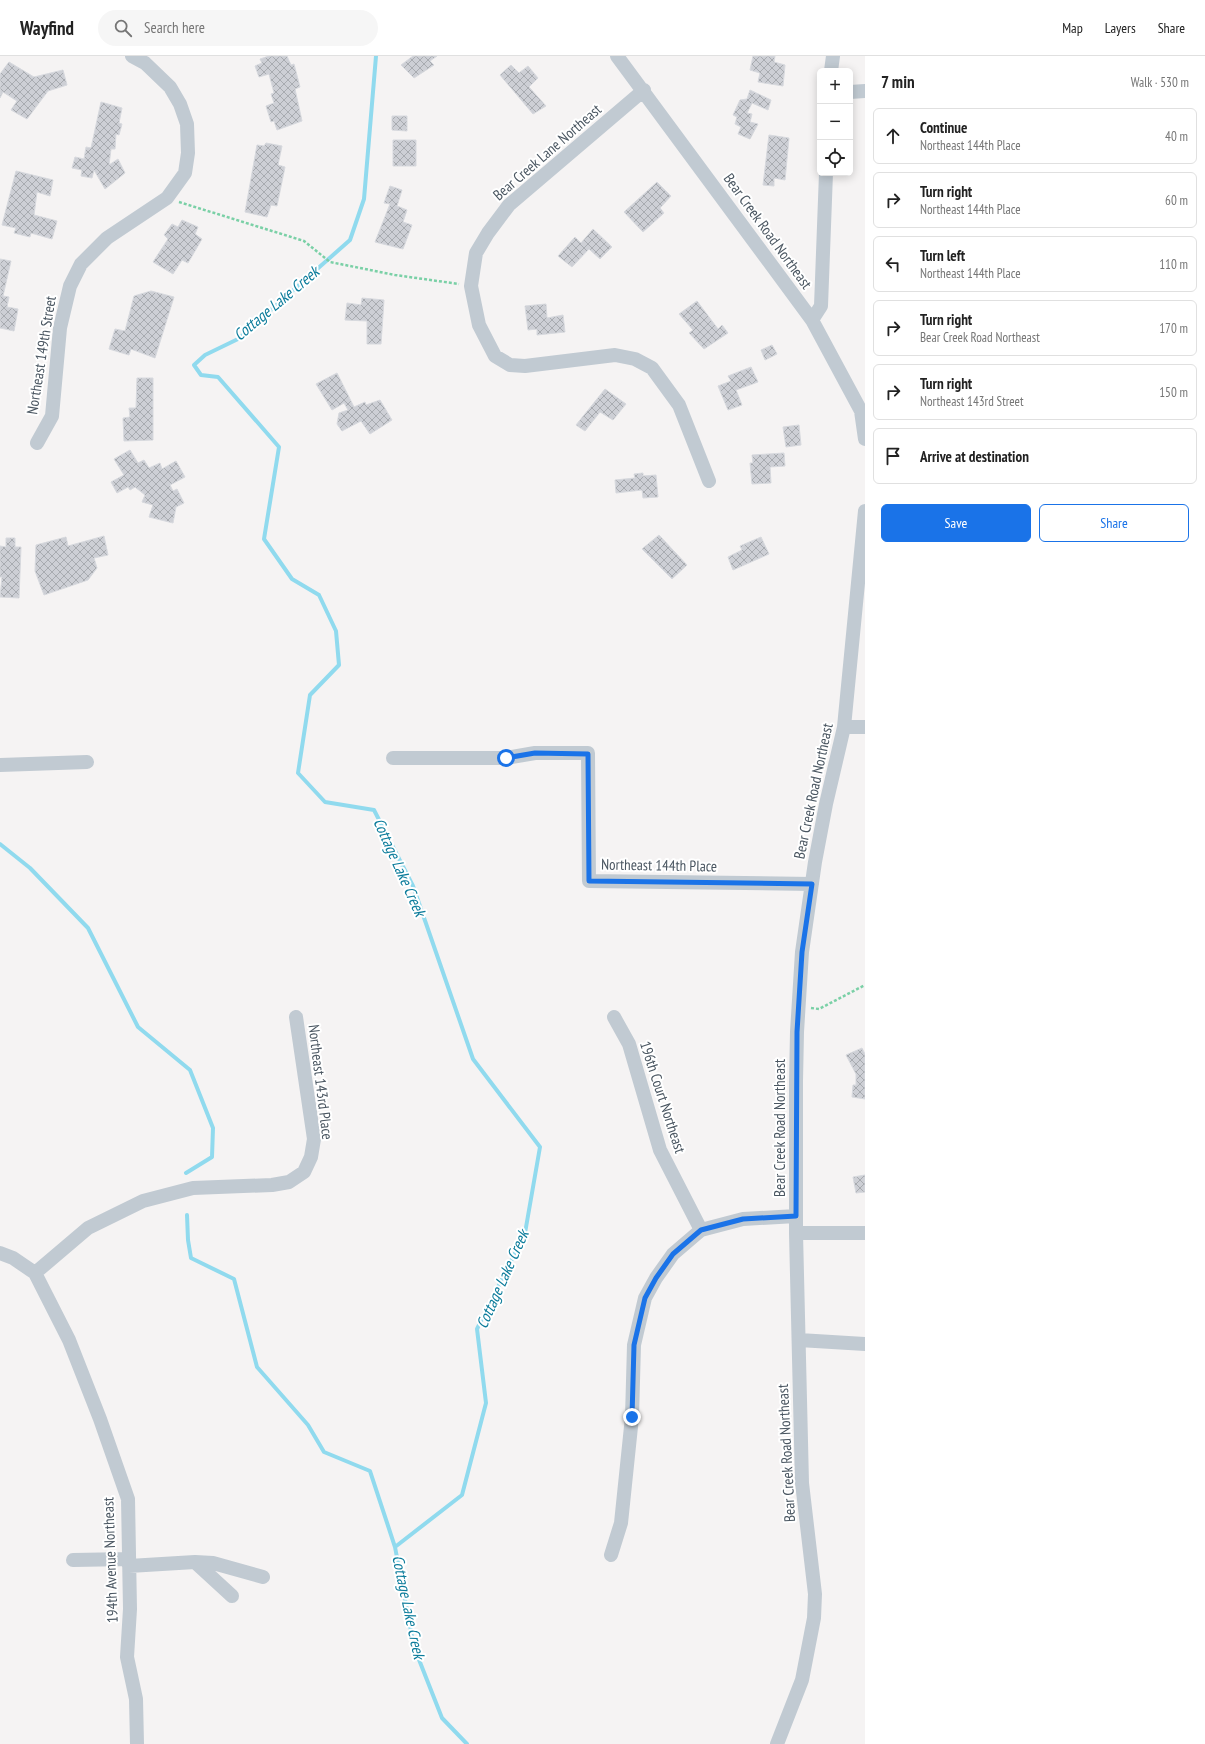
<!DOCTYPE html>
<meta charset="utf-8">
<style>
body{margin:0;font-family:"PT Sans Narrow",sans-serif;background:#f6f6f6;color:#222}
.controls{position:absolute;right:12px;top:12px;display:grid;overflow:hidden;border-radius:6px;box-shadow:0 2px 10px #0003}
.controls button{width:36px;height:36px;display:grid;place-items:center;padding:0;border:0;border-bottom:1px solid #e0e0e0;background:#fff;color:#222;font:20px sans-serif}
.stop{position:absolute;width:12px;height:12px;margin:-9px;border:3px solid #1a73e8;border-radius:50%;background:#fff}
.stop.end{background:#1a73e8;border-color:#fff;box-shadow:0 1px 4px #0008}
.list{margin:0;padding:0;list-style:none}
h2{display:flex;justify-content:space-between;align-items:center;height:52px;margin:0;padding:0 16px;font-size:17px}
h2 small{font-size:13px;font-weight:400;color:#767676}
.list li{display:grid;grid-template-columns:26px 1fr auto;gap:12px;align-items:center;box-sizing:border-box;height:56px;margin:0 8px 8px;padding:0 8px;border:1px solid #e0e0e0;border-radius:6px}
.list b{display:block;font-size:15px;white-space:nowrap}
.list p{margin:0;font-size:13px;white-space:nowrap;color:#767676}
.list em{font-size:13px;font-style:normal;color:#767676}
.actions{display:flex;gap:8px;padding:12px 16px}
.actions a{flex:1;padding:9px 0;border:1px solid #1a73e8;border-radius:6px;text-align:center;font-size:14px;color:#1a73e8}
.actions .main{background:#1a73e8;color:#fff}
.icon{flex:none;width:22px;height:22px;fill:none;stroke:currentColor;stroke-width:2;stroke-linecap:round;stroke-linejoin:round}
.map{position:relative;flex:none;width:865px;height:1688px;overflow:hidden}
header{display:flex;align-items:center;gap:24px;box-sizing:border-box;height:56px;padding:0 20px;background:#fff;border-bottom:1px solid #e0e0e0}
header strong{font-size:19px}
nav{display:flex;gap:22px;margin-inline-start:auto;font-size:14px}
.search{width:280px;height:36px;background:#f6f6f6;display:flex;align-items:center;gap:10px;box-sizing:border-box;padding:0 14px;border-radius:22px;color:#767676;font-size:15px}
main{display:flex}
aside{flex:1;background:#fff}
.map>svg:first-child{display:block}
</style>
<header>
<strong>Wayfind</strong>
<div class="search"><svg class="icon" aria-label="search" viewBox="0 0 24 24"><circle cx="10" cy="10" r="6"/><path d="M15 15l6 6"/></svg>Search here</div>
<nav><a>Map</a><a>Layers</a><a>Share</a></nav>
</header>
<main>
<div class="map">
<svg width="865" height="1688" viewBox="0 0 865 1688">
<defs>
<pattern id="building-cross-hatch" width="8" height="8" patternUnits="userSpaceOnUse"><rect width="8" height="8" fill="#cdcfd5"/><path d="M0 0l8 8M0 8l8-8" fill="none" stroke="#a8abb0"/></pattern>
</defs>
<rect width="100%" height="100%" fill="#f5f3f3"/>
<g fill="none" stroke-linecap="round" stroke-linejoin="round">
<path stroke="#90daee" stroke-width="4" d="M376 0 364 143 350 184 238 283 205 299 194 309 201 319 218 321 279 391 264 483 292 523 319 539 336 575 339 609 310 639 298 717 325 746 374 754 413 830 473 1003 540 1091 525 1177 477 1273 486 1347 462 1439 395 1491 414 1591 442 1662 467 1688
M0 788 30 812 88 872 138 971 190 1014 213 1072 212 1101 186 1117
M187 1159 188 1184 191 1202 234 1223 257 1311 308 1369 324 1396 370 1415 395 1491"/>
</g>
<path fill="url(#building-cross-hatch)" stroke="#d7d9de" d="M269 0H287L291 9 294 8 300 31 295 33 302 65 277 74 274 65 271 66 266 50 274 47 271 38 274 37 269 18 259 21 255 10 262 7 260 3Z
M413 0H437L430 5 434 9 414 22 401 9Z
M753 0H775L774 6 785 9 783 30 758 26 760 17 750 14Z
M9 6 34 21 63 14 67 29 48 35 27 63 11 54 17 45 3 36 0 42V18Z
M511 9 519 17 528 10 538 22 529 31 546 50 533 58 500 19Z
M750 34 771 44 768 54 752 47 747 57 752 58 750 66 758 68 750 83 738 78 741 71 735 68 737 61 733 59 740 44 747 43Z
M101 46 122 52 119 67 122 68 119 79 116 78 115 93H111L109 109 118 103 125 117 105 133 94 114 92 122 81 120 82 114 72 112 75 101 84 103 86 91 91 92Z
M392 60H407V75L392 74Z
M769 79 789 82 785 124 774 122V130L763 129Z
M393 84H416V110H393Z
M266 87 282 90 278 109 285 111 277 150 271 149 267 161 245 156 257 89 264 90Z
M16 115 53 124 50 140 37 136 34 159 57 165 52 183 31 177 30 181 14 177 16 172 2 169Z
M657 126 671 140 660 152 664 157 643 176 624 156Z
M390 130 402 134 397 150 407 154 403 166 412 169 403 193 375 186 390 148 384 147Z
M182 164 198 171 195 178 202 183 188 207 182 204 173 218 153 206 168 183 164 179 172 168 178 171Z
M593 173 612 191 600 203 589 193 572 211 558 200 575 181 581 187Z
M0 203 11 205 3 240 9 241 7 251 18 253 14 275 0 272Z
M151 235 174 241 155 302 131 293 129 299 109 293 115 273 125 275 134 240Z
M362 242 384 244 381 288H367V265L345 264 347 247 361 249Z
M697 245 718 273 722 269 728 277 704 293 689 277 693 274 679 258Z
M546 248 547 262 563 259 565 276 537 279V273L528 274 525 250Z
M772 289 777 298 765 304 761 294Z
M751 311 758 326 736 334 742 349 728 354 718 330 731 325 728 320Z
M337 317 354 351 365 346 366 349 380 344 392 364 370 378 361 365 342 375 337 368 339 357 348 354 344 347 332 354 316 328Z
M137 322H153V384L124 385 123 362 130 361 129 352H136Z
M605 333 626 348 613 364 600 356 585 375 576 369Z
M799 369 801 389 786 391 783 371Z
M130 394 138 407 144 404 149 412 160 407 162 413 176 405 185 421 170 429 173 435 177 433 184 447 176 451 173 467 149 461 153 449 142 446 145 439 135 431 130 434 128 431 117 437 111 426 124 419 114 403Z
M784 397 785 410 770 411 771 427 752 428 750 407H753L752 399Z
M643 417V420L656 419 658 441 643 442 642 434 616 437 615 424 635 422 634 418Z
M659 479 687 509 672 523 642 493Z
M104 480 108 499 94 502 97 512 88 524 44 539 35 515 36 489 66 481 68 490Z
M761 481 769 498 733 514 728 501 742 494 740 490Z
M6 482H15V491H21L19 542 0 541 2 521H0V490L6 491Z
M862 992 865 998V1043L852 1041 853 1029H856V1018L846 999Z
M865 1119V1136L856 1137 853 1121Z"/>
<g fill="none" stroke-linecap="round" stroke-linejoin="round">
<path stroke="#7ad0a6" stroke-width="2.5" stroke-dasharray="3 2" stroke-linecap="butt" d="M179 146 304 185 330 206 395 219 459 228
M811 952 819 953 865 929"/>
<path stroke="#c1cad2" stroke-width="14" d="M617 0 812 264 861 355 865 383
M831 15 833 0
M644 34 509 149 488 177 476 197 471 230 479 269 495 300 510 309 525 310 615 299 635 303 652 312 679 349 709 425
M850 36 865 35
M812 264 821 250 826 117
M37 387 52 360 60 272 70 230 81 208 107 182 167 142 185 117 188 97 187 68 180 48 170 31 145 7 132 0
M844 671H865
M393 702H506L535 697H588L589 825 812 828
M0 709 87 706
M614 961 629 988 660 1094 701 1174
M796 1177H865
M0 1197 13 1202 35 1217 88 1172 143 1145 193 1132 272 1129 289 1126 304 1116 311 1101 314 1083 296 961
M35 1217 69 1284 100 1363 128 1443 130 1553 127 1601 136 1643 137 1688
M799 1284 865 1288
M611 1499 621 1467 632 1361 634 1289 645 1242 656 1222 673 1198 701 1174 743 1163 796 1160
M73 1504 129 1503
M195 1506 232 1540
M129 1510 195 1506 213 1507 263 1521
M777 1688 802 1624 814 1562 815 1538 802 1427 796 1177V1025L797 976 802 896 815 806 826 748 844 671 865 455"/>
</g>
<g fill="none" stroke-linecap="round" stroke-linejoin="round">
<path stroke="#1a73e8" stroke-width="5" d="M506 702 535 697 588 698 589 825 812 828 802 896 797 976 796 1160 743 1163 701 1174 673 1198 656 1222 645 1242 634 1289 632 1361"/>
</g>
<g text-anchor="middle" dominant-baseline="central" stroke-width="4" stroke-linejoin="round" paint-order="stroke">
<g font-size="15" fill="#4a5661" stroke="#fff">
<text transform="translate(547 96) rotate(-41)">Bear Creek Lane Northeast</text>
<text transform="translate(768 175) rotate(54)">Bear Creek Road Northeast</text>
<text transform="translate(41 299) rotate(-81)">Northeast 149th Street</text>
<text transform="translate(813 735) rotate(-78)">Bear Creek Road Northeast</text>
<text transform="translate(659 809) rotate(1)">Northeast 144th Place</text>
<text transform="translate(321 1026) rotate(83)">Northeast 143rd Place</text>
<text transform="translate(663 1041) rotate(72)">196th Court Northeast</text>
<text transform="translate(779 1072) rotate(-90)">Bear Creek Road Northeast</text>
<text transform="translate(786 1397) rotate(-93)">Bear Creek Road Northeast</text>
<text transform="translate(110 1504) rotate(-92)">194th Avenue Northeast</text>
</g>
<g font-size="16" font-style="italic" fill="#0c7c9b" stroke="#fff">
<text transform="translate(276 247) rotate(-40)">Cottage Lake Creek</text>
<text transform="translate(400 811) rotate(66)">Cottage Lake Creek</text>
<text transform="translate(502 1223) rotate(-66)">Cottage Lake Creek</text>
<text transform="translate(409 1551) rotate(78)">Cottage Lake Creek</text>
</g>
</g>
</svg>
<div class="controls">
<button>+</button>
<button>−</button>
<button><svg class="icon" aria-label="locate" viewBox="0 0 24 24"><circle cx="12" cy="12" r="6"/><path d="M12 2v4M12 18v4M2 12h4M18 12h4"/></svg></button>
</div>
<div class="stop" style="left:506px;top:702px"></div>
<div class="stop end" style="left:632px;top:1361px"></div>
</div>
<aside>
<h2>7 min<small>Walk · 530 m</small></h2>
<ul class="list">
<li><svg class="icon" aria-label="ahead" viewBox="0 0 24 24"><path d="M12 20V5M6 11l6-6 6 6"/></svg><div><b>Continue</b><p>Northeast 144th Place</p></div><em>40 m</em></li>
<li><svg class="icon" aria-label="right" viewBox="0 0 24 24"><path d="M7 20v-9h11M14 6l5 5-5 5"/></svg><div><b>Turn right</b><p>Northeast 144th Place</p></div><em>60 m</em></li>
<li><svg class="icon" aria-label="left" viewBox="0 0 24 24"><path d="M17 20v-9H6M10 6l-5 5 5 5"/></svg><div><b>Turn left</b><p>Northeast 144th Place</p></div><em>110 m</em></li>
<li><svg class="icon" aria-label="right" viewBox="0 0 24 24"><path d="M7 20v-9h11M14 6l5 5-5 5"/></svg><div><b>Turn right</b><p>Bear Creek Road Northeast</p></div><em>170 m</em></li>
<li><svg class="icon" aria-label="right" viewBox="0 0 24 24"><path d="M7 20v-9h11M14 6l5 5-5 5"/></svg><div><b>Turn right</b><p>Northeast 143rd Street</p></div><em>150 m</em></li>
<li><svg class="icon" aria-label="arrive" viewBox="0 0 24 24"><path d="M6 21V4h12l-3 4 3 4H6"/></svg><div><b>Arrive at destination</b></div></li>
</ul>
<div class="actions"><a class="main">Save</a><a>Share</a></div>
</aside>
</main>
